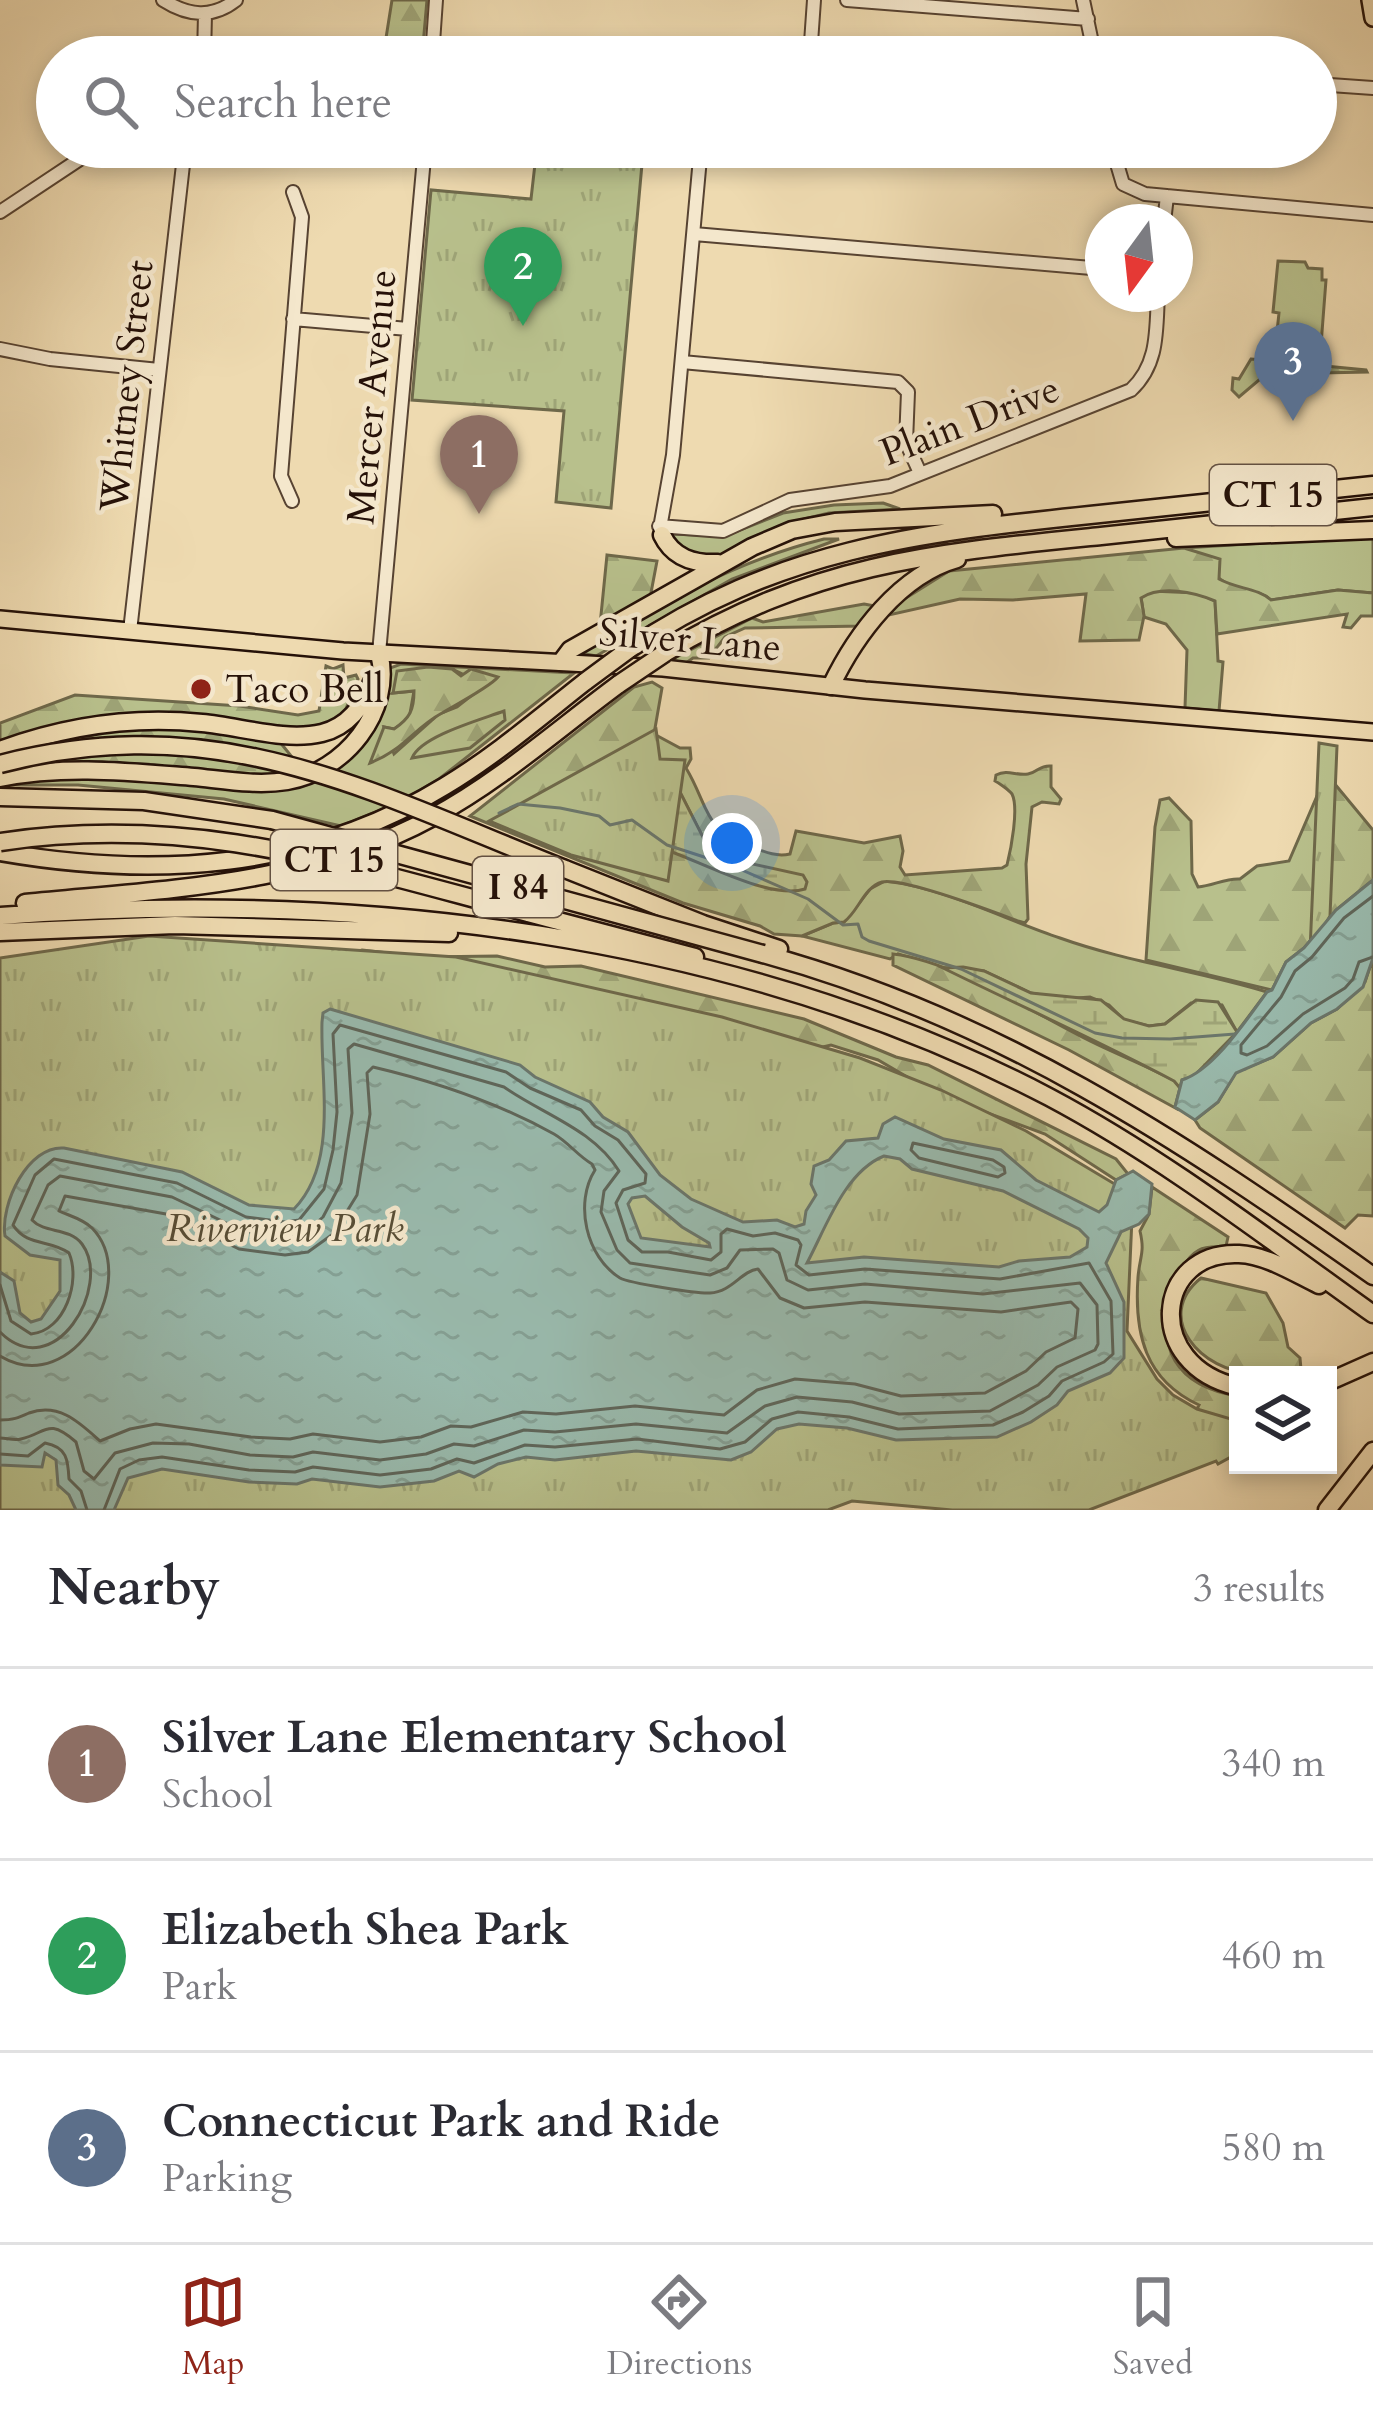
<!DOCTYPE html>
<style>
body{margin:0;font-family:Cardo,serif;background:#f2f2f3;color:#2b2b33}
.controls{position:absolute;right:36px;bottom:36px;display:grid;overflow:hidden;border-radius:0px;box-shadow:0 6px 18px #0003}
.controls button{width:108px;height:108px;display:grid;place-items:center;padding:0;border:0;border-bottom:3px solid #e1e1e2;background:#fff;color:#2b2b33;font:60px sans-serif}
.compass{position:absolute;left:1085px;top:204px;width:108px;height:108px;border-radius:50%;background:#fff;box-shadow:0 6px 18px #0003;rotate:195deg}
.you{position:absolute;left:732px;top:843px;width:42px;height:42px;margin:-30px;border:9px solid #fff;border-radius:50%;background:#1a73e8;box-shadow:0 0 0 18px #1a73e833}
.badge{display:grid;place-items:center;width:78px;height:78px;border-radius:50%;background:#8f2418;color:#fff;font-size:39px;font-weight:700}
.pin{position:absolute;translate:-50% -99px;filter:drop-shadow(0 3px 6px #0008)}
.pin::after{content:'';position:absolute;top:63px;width:42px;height:36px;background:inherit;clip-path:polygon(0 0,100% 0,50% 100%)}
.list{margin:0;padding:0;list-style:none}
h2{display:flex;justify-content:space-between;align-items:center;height:156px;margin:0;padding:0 48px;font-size:51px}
h2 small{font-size:39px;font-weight:400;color:#7c7c81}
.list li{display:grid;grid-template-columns:78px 1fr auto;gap:36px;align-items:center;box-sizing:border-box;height:192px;padding:0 48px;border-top:3px solid #e1e1e2}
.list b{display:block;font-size:45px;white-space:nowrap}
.list p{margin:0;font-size:39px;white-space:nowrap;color:#7c7c81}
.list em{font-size:39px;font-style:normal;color:#7c7c81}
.icon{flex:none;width:66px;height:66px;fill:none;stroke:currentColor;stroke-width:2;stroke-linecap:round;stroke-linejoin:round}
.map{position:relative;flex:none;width:1373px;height:1510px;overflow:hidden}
.search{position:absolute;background:#fff;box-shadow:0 6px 18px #0003;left:36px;right:36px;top:36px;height:132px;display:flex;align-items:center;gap:30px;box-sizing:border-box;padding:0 42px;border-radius:66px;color:#7c7c81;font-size:45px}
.sheet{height:732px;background:#fff}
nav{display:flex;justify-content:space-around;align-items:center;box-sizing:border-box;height:168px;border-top:3px solid #e1e1e2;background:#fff;font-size:33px;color:#7c7c81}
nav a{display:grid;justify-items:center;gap:6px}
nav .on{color:#8f2418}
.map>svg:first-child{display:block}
</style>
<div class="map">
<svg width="1373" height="1510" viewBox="0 0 1373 1510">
<defs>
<pattern id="forest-firs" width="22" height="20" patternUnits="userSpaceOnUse" patternTransform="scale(3)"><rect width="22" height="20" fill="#b8c08c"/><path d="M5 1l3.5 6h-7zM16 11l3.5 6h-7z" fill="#9ea477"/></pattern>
<pattern id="wetland-marsh" width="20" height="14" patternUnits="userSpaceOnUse" patternTransform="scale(3)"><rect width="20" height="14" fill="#b8c08c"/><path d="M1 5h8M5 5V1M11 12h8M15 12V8" fill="none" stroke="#9ea477"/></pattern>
<pattern id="park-tufts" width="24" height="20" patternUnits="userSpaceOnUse" patternTransform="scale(3)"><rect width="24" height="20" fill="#b8c08c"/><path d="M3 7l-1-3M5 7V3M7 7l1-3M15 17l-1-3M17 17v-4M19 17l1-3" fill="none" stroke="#9ea477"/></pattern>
<pattern id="water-ripples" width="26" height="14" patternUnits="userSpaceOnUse" patternTransform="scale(3)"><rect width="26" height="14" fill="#99baad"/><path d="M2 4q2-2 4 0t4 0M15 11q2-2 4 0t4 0" fill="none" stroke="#849f93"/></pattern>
</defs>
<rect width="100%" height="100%" fill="#eedab0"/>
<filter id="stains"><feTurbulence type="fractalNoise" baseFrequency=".00167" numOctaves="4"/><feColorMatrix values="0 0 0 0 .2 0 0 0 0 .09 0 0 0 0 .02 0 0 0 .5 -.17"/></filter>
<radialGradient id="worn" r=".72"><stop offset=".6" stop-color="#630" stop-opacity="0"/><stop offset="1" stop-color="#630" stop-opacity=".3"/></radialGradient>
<path fill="#b8c08c" stroke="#6e684a" stroke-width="3" fill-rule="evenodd" d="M1278 261 1305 262 1308 268 1322 269V280H1326L1320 358 1322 365 1274 360 1279 313 1273 312Z
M883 503 900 509 829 513 800 520 717 558 677 550 670 534 725 536 783 513 834 505Z
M1373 536V593L1338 590 1271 600C1258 589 1247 593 1233 587 1215 578 1200 562 1184 548Z
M824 539H839L732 579 596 656 581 653C658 605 735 561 824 539Z
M1151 591 1197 593 1215 601 1218 661 1223 662 1219 711 1185 708 1187 650 1166 624 1144 617 1141 597Z
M401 664 574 673 439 779 405 799 330 770 384 701 390 668ZM428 667 452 669 485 685 457 707 439 714 394 754 384 727 394 729 409 719 414 691 393 693Z
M42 776 317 777 391 806 341 826 224 799 78 785H0Z
M885 881C946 888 1003 919 1060 938 1127 962 1199 971 1267 992L1237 1032 1222 1005 1191 1003 1165 1024 1149 1026 1124 1020 1109 1005 1090 997 1063 999 1031 993 984 971 943 968 898 954 890 959 802 936 833 923 844 922 870 889Z"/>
<path fill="url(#forest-firs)" stroke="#6e684a" stroke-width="3" fill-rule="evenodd" d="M392 0H427L422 57H383Z
M1251 359 1366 370 1367 372 1266 374 1239 397 1232 390 1233 378 1239 379Z
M1184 548 1220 559 1219 579C1237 589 1258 588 1271 600L1338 590 1373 593V616H1361L1351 628 1343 627 1347 614 1217 634 1215 601C1194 592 1161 585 1141 598L1144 616 1139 640 1080 641 1086 594 1013 600 960 599 889 615 898 603 949 571Z
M607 555 657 561 650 598 600 625Z
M864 604 875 606 862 626 745 628 725 637 709 658H693L686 663 671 660 752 618 763 622Z
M343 665 344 678 356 675 358 679 343 716 334 724 302 730 168 714 0 744V723L75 695 240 706 298 715 319 711 326 666 333 669Z
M428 667 452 669 461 676 471 669 498 677C491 686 454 706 442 713 414 728 404 750 370 763L384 727 394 729C410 718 414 710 414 691L393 693 397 671Z
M652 682 662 688 654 734 680 748H690L691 759 686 768C709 806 703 832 752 847 765 852 776 857 790 854L796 831 864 843 900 836 903 851 900 867 905 875 1002 868 1007 865C1011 849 1019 808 1012 794 1009 790 999 783 995 781L996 775C1008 769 1016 776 1028 774 1039 772 1039 765 1051 766V787L1061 799 1059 804 1042 802 1032 807 1026 864 1028 919 1025 923 1018 921C994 912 903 877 882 882 864 887 858 912 844 922L833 923 802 936 774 934 760 926 683 903 470 816 634 687ZM678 789 712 855 760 868 769 888 622 832Z
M504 711 505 720 470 748 412 758C421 736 480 720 504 711Z
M186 727 279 741 292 757 185 739 77 742C109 724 150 728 186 727Z
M156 749 297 771 277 777 0 770 29 762Z
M1334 783 1373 830V880L1336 910 1304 948 1286 962 1272 990 1146 960 1155 827 1160 800 1169 798 1191 821 1192 874 1198 887C1213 886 1225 878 1240 879L1257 866 1289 861 1317 796Z
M362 950 423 957 497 956 545 967 581 966 804 1019 896 1057 928 1065 1116 1159 1128 1174 1116 1180 1045 1134 938 1095 878 1060 831 1045 814 1049 356 952Z
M893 954C954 961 1035 1014 1090 1041 1118 1055 1147 1066 1175 1081L1180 1088 1175 1107 1179 1110 1069 1050 893 965Z
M1373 958V1216L1358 1215 1345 1228 1200 1128 1195 1120 1218 1102 1236 1072 1273 1057 1311 1023 1337 1009 1365 982Z
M1152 1187 1228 1237 1226 1246C1218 1247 1206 1246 1199 1250 1186 1257 1177 1276 1173 1289 1154 1348 1176 1386 1238 1396V1413L1221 1424 1197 1409 1199 1405C1145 1380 1134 1334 1138 1277 1140 1255 1145 1253 1140 1231L1149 1214Z
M1201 1278 1266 1293 1283 1323 1288 1347 1300 1358 1301 1369C1286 1380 1270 1373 1254 1373 1202 1373 1152 1317 1201 1278Z"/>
<path fill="url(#wetland-marsh)" stroke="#6e684a" stroke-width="3" d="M678 788 712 855 803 875 807 882 805 889C772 900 705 864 672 852Z
M963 967 984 971 1031 993 1101 1000 1124 1019 1149 1026 1165 1024 1196 1000 1218 1002 1237 1032 1194 1076 1182 1080 1180 1088 1174 1081C1099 1041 1020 1006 943 968Z"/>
<path fill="url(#park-tufts)" stroke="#6e684a" stroke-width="3" d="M536 155 642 164 611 508 556 502 564 411 412 400 431 190 531 199Z
M656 729 660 759 685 760 668 881 571 855 489 821Z
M1319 743 1337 746 1330 916 1310 951Z
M149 936 456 957 722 1017 860 1058 941 1090 1026 1131 1133 1195 1127 1331 1157 1379 1173 1395 1197 1409 1238 1421V1453L1218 1464 1216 1461 1089 1510H952L852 1501 828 1510H0V958Z"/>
<path fill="url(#water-ripples)" stroke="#6b766b" stroke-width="3" fill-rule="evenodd" d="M1373 880V958L1363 987 1337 1009 1311 1023 1273 1057 1236 1073 1218 1102 1195 1120 1175 1107 1182 1080C1214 1070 1247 1019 1267 992L1272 990 1286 962 1304 948 1336 910Z
M330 1009 520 1065 535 1077 590 1102 603 1117 628 1132 660 1175 691 1199 743 1222 777 1220 795 1227 804 1224 806 1211 816 1195 811 1184 814 1166 829 1160 846 1141 878 1138 883 1124 895 1117 944 1139 1001 1150 1036 1180 1099 1212 1107 1205 1116 1180 1133 1171 1152 1184 1149 1214 1139 1224 1121 1232 1106 1263 1124 1302V1358L1110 1373 1068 1391 1057 1405 1031 1422 997 1437 896 1440 847 1428 799 1424 777 1429 751 1452 731 1460 636 1451 555 1460 526 1457 498 1464 474 1477 459 1471 434 1481 380 1487 312 1479 297 1484 249 1482 162 1469 128 1478 114 1510H76L69 1495 58 1485 56 1460 45 1453 42 1467 0 1465V1272L14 1281 20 1313 31 1322 41 1319 60 1291V1260L30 1255 5 1236C0 1204 28 1145 64 1148L182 1172 249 1205 294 1209C339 1163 320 1081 322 1022L323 1013ZM884 1156 900 1159 912 1169 1003 1191 1079 1229 1088 1238 1087 1247 1070 1257 1019 1261 999 1267 864 1257 807 1263C825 1230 844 1172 884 1156ZM645 1196 682 1227 709 1243 710 1247 641 1238 628 1204 632 1198Z"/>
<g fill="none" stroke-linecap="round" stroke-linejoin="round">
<path stroke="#5f665a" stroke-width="3" d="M1373 896 1344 918 1312 957 1295 971 1281 997 1241 1045V1053L1247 1055 1267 1046 1303 1014 1345 988 1353 979 1359 962 1373 957
M913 1143 993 1160 1004 1167 1005 1173 998 1177 919 1158 911 1150Z
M0 1285 11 1321 31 1334C65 1331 81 1281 69 1253 50 1239 27 1247 13 1225L35 1175 54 1159 177 1183 246 1217 285 1222 299 1220 324 1189 333 1150 337 1112 333 1034 340 1025 506 1072 530 1088 581 1110 595 1126 618 1140 646 1174 645 1183 623 1190 616 1203 628 1240 642 1252H668L711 1260 721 1252V1234L727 1229 753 1236 775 1233 798 1240 801 1245 796 1265 809 1275 865 1269 1000 1279 1089 1263 1111 1301 1113 1354 1104 1362 1062 1381 1049 1396 1023 1412 993 1425 898 1429 849 1417 798 1412 772 1419 745 1442 720 1449 637 1439 555 1447 525 1445 474 1463 457 1459 431 1469 380 1475 313 1467 295 1472 249 1470 162 1457 139 1460 120 1469 104 1510
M0 1332C54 1386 113 1286 82 1244 69 1227 45 1234 32 1220L48 1185 60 1176 172 1197 243 1231 285 1237 305 1233 323 1217 341 1183 352 1113 348 1049 354 1044 504 1087C544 1115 593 1129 619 1171L604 1191 601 1212 617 1250 630 1263 710 1275 727 1268 740 1250 773 1249 779 1253 787 1280 808 1290 865 1284 983 1294 1080 1283 1097 1305 1098 1344 1095 1350 1057 1367 1038 1385 990 1411 899 1414 852 1402 797 1397 765 1406 727 1433 636 1424 555 1432 524 1430 474 1446 454 1444 426 1454 380 1460 313 1452 293 1457 250 1455 189 1444 153 1443 115 1453 94 1479 84 1471 76 1442C47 1417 47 1433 21 1439 14 1441 7 1438 0 1438
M0 1356C74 1400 141 1278 92 1228 83 1219 70 1216 59 1211L65 1196 166 1214 239 1249 285 1255 308 1252 333 1234 357 1195 370 1114 367 1073 373 1067C437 1082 498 1103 554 1134 568 1142 578 1156 592 1164L595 1170C574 1203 586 1257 620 1278 629 1283 698 1294 710 1293 732 1292 741 1271 758 1269L780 1298 804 1308 865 1302 1001 1312 1071 1302 1078 1309 1075 1338 1046 1352 1026 1371 985 1393 901 1396 855 1384 795 1379 757 1390 724 1415 635 1406 556 1414 523 1412 471 1427 451 1426 421 1437 380 1442 313 1434 290 1439 251 1437 156 1424 130 1429 100 1441C80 1423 59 1402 29 1413 18 1418 13 1420 0 1420
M0 1454 28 1456 45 1443C67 1447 68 1460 69 1479L81 1491 87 1510"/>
<path stroke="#6b766b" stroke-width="3" d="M499 813 518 804 560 808 599 816 610 825 632 820 667 845 735 867 808 899 843 925 858 924 862 937 869 941 961 969 1095 1033 1122 1038 1170 1039 1235 1034"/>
<defs>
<path id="minor" d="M163 0C188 16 212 19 236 0
M847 0 1088 19
M1083 0 1095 57
M204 57 205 14
M432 57 436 0
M810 57 814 0
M1316 84 1373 88
M1112 147 1123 184 1145 194 1373 215
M0 212 98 147
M1164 222 1167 196
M694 234 1103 269
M293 319 408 329
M0 349 50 359 159 370
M682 362 898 382 908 392 906 442 920 473
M292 501 281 476 302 217 293 192
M659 526 723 531 790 500 890 486 1131 390C1159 364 1156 330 1158 294
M660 528 673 455 701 147
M130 631 185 147
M379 653 425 147"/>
<path id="major" d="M1370 0 1373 18
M0 619 343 651 663 668 865 690 1373 732"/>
<path id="highway" d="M662 535C673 558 694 564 718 563
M1176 538 1373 530
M628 650C777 549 917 533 1090 515 1184 505 1279 495 1373 485
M665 653C815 563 932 553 1101 536 1191 526 1282 517 1373 507
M561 662 570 650 752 547 792 530 835 522 993 514
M831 686C856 634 900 575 957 559
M0 750C65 726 133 716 202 723 239 726 285 742 322 733 347 727 364 706 372 682
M0 778C65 765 129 772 194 777 224 780 257 786 287 781 344 772 394 711 379 653
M0 797 144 801 272 820
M0 852C155 879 308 870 445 786 495 756 540 717 586 681
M565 869 703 924 779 949
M25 903C165 889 307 886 433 817 500 781 558 729 619 684
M528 913 695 957
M0 916C351 889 734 932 1049 1097 1164 1158 1268 1239 1373 1314
M0 932 175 925 449 933
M763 954C995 1017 1179 1139 1373 1276
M1328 1382 1373 1362
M1238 1387C1142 1365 1155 1250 1239 1254 1266 1255 1294 1273 1319 1285
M1327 1510 1373 1451"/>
</defs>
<use href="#minor" stroke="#574332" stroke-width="16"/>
<use href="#major" stroke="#251108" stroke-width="20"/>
<use href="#highway" stroke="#251108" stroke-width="21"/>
<use href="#minor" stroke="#f4e7cc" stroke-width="12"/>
<use href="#major" stroke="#eedab0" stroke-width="15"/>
<use href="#highway" stroke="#eedab0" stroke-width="16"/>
<defs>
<path id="highway-bridge" d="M586 681 628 650
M619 684 665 653
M0 764C219 707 368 791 565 869
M272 820 763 954
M0 842C194 813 344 865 528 913"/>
</defs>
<use href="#highway-bridge" stroke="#251108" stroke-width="21" stroke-linecap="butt"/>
<use href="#highway-bridge" stroke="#eedab0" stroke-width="16"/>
</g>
<circle fill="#8f2418" stroke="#f4e7cc" stroke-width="4.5" cx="201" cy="689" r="12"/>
<g text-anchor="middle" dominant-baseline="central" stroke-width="9" stroke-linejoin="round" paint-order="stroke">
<g fill="#f4e7cc" stroke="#635143" stroke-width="3">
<rect x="1210" y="465" width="126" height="60" rx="9"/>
<rect x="271" y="830" width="126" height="60" rx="9"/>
<rect x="473" y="857" width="90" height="60" rx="9"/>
</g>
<g font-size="36" font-weight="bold" fill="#251108">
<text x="1273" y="495">CT 15</text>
<text x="334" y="860">CT 15</text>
<text x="518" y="887">I 84</text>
</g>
<g font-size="39" fill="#251108" stroke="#f4e7cc">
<text transform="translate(127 386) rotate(-84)">Whitney Street</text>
<text transform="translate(372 397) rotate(-85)">Mercer Avenue</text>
<text transform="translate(970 421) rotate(-21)">Plain Drive</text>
<text transform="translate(690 640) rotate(5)">Silver Lane</text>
</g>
<g font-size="39" fill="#251108" stroke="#f4e7cc" text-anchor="start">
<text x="225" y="689">Taco Bell</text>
</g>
<g font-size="39" font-style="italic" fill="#584e36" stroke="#f4e7cc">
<text x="285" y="1228">Riverview Park</text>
</g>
</g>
<rect width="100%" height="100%" filter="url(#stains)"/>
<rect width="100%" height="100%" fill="url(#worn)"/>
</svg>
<div class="controls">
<button><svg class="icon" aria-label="layers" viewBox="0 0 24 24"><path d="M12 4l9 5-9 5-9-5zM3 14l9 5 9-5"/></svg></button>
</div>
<svg class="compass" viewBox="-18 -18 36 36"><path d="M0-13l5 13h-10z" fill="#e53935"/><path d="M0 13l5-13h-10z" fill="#7c7c81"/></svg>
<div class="you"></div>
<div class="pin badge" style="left:479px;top:514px;background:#8d6e63">1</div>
<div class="pin badge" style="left:523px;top:326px;background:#2e9e5b">2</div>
<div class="pin badge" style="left:1293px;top:421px;background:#5c6f8a">3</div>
<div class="search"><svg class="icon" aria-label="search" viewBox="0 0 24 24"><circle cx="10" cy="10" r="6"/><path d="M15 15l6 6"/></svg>Search here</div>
</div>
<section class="sheet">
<h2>Nearby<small>3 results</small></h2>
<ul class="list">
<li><span class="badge" style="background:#8d6e63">1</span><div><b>Silver Lane Elementary School</b><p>School</p></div><em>340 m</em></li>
<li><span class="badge" style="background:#2e9e5b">2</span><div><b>Elizabeth Shea Park</b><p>Park</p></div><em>460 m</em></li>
<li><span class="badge" style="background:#5c6f8a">3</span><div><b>Connecticut Park and Ride</b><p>Parking</p></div><em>580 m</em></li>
</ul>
</section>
<nav>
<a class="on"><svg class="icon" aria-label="map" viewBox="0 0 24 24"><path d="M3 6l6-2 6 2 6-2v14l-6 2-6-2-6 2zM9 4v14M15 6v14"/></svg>Map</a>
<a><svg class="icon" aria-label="directions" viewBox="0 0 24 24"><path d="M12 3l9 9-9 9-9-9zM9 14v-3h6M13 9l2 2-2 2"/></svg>Directions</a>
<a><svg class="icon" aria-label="saved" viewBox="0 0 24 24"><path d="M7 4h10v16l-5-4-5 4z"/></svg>Saved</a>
</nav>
